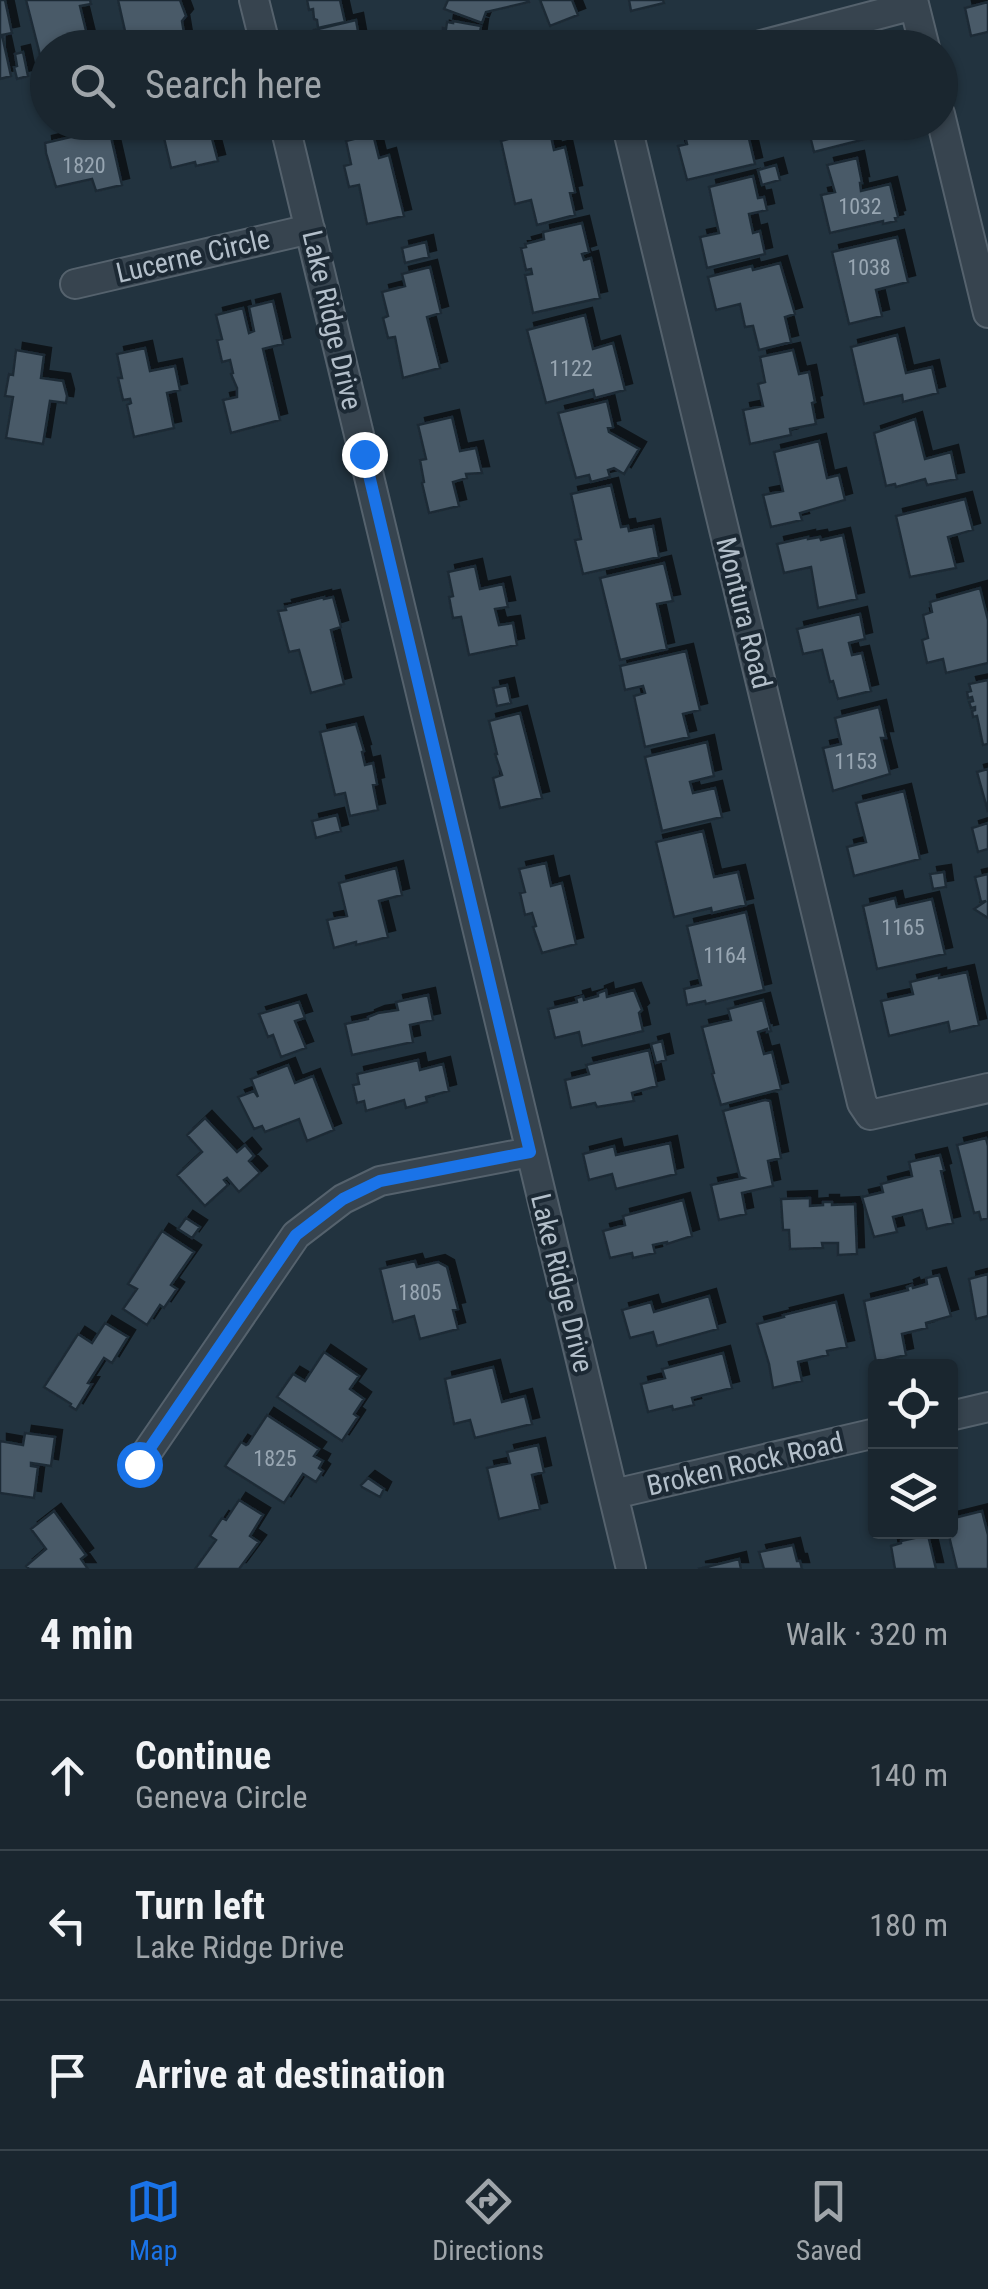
<!DOCTYPE html>
<meta charset="utf-8">
<style>
body{margin:0;font-family:"Roboto Condensed",sans-serif;background:#27323b;color:#f1f3f6}
.controls{position:absolute;right:30px;bottom:30px;display:grid;overflow:hidden;border-radius:10px;box-shadow:0 2px 8px #0004}
.controls button{width:90px;height:90px;display:grid;place-items:center;padding:0;border:0;border-bottom:2px solid #38434b;background:#1a262f;color:#f1f3f6;font:50px sans-serif}
.stop{position:absolute;width:30px;height:30px;margin:-22px;border:8px solid #1a73e8;border-radius:50%;background:#fff}
.stop.end{background:#1a73e8;border-color:#fff;box-shadow:0 2px 10px #0008}
.list{margin:0;padding:0;list-style:none}
h2{display:flex;justify-content:space-between;align-items:center;height:130px;margin:0;padding:0 40px;font-size:42px}
h2 small{font-size:32px;font-weight:400;color:#9fa5aa}
.list li{display:grid;grid-template-columns:65px 1fr auto;gap:30px;align-items:center;box-sizing:border-box;height:150px;padding:0 40px;border-top:2px solid #38434b}
.list b{display:block;font-size:38px;white-space:nowrap}
.list p{margin:0;font-size:32px;white-space:nowrap;color:#9fa5aa}
.list em{font-size:32px;font-style:normal;color:#9fa5aa}
.icon{flex:none;width:55px;height:55px;fill:none;stroke:currentColor;stroke-width:2;stroke-linecap:round;stroke-linejoin:round}
.map{position:relative;flex:none;width:988px;height:1569px;overflow:hidden}
.search{position:absolute;background:#1a262f;box-shadow:0 2px 8px #0004;left:30px;right:30px;top:30px;height:110px;display:flex;align-items:center;gap:25px;box-sizing:border-box;padding:0 35px;border-radius:55px;color:#9fa5aa;font-size:38px}
.sheet{height:580px;background:#1a262f}
nav{display:flex;justify-content:space-around;align-items:center;box-sizing:border-box;height:140px;border-top:2px solid #38434b;background:#1a262f;font-size:28px;color:#9fa5aa}
nav a{display:grid;justify-items:center;gap:5px}
nav .on{color:#1a73e8}
.map>svg:first-child{display:block}
</style>
<div class="map">
<svg width="988" height="1569" viewBox="0 0 988 1569">
<defs>
<filter id="shadow"><feDropShadow dx="7" dy="-7" stdDeviation="0" flood-color="#0009"/></filter>
</defs>
<rect width="100%" height="100%" fill="#22333f"/>
<path fill="#485a68" stroke="#1e2b36" stroke-width="2.5" filter="url(#shadow)" d="M0 0H5L12 33 2 35 11 76 0 79Z
M26 0H90L91 4 80 6 89 43 70 48H48V53L40 55Z
M118 0H180L186 16 182 21 185 39 165 44 162 32 127 40Z
M307 0H340L345 22 318 28 317 20 314 19 313 9 309 10Z
M448 0H528L529 2 486 12 482 23 444 9Z
M540 0H572L578 15 550 26Z
M629 0H663L664 3 631 11Z
M988 2V32L971 36 965 8Z
M356 20 361 48H318L314 30Z
M453 21 481 26 478 48H449V45L443 44V28L446 29 447 22 453 23Z
M23 52 28 76 17 79 14 67 17 66 15 54Z
M171 122H228L229 127 210 131 218 161 196 166 195 162 171 168 164 138 174 136Z
M491 122H534V124L494 134Z
M682 122H745L755 164 687 180 678 146 687 144Z
M814 122H874L877 136 814 152 807 124Z
M549 127 554 150 565 147 575 192 570 193 575 215 537 225 531 200 515 204 501 141 515 137 514 135Z
M109 128 122 185 96 191 92 179 56 187 46 153 45 143Z
M373 134 379 158 389 155 404 216 367 224 359 185 349 187 344 166 351 164 346 141Z
M857 158 862 183H860L861 191 890 184 898 217 895 218 896 221 883 224V221L830 233 821 195 835 192 827 165Z
M776 165 780 180 762 185 758 170Z
M753 176 758 198 764 197 767 210 749 214 753 233 760 231 765 254 707 268 700 237 719 233 709 187Z
M582 223 589 252 582 254 584 260 591 258 600 298 533 313 525 275 532 274 531 269 526 270 521 248 526 247 525 244 544 239 543 232Z
M897 237 908 282 876 290 882 316 849 324 832 252Z
M426 242 429 257 405 263 402 248Z
M780 263 795 314 785 317 791 342 759 350 753 326 745 327 740 304 716 310 708 277 752 266 753 270Z
M430 267 441 313 427 317 440 368 403 378 395 337 388 338 383 318 388 316 382 292 405 286 402 274Z
M273 301 283 344 263 349 280 420 231 433 223 400 237 397V388L231 374 233 373 230 360 222 362 217 340 222 339 216 315 243 308 249 333 254 331 249 307Z
M585 315 593 349 613 343 625 390 595 398 593 390 546 403 527 330Z
M897 335 906 373 932 367 938 393 903 402 902 395 864 404 851 347Z
M145 348 150 371 175 366 180 390 167 393 174 428 134 437 127 405 131 403 130 399 123 400 118 378H122L117 354Z
M16 350 44 355 41 378 63 381 67 396 66 403 50 401 43 444 6 438 13 397 5 396 9 374 13 375Z
M793 350 799 374 809 372 815 402 812 403 816 424 790 429 791 435 750 444 743 410 763 406 758 384 765 382 760 357Z
M607 401 613 427 608 428 609 432 639 449 624 474 614 468 608 470 610 477 591 482 589 475 576 478 558 413Z
M452 417 460 451 476 448 482 473 466 474 467 478 453 482 459 506 429 513 422 483 424 482 420 460 426 459 418 425Z
M915 419 925 459 951 452 957 479 927 485 925 479 896 487 895 484 886 486 874 433Z
M819 441 827 478 839 475 845 500 800 513 802 520 771 527 763 495 783 491 774 452Z
M611 485 621 527 628 526 629 531 653 526 659 557 583 574 575 540 581 539 571 494Z
M965 499 973 530 948 537 956 568 910 577 896 516Z
M843 535 857 599 818 608 811 567 784 573 777 544 808 537V539L820 537 821 540Z
M664 563 673 601 657 604 667 649 620 660 600 578Z
M475 566 480 589 503 584 508 607 495 609 499 625 513 623 517 645 469 655 461 617 453 618 449 597 453 596 448 572Z
M980 588 988 620V663L946 673 943 659 927 663 922 640 928 638 923 615 932 612 930 602Z
M324 597V599L333 597 341 627 331 630 344 684 311 693 299 650 289 652 278 611 286 610 285 607Z
M860 614 865 639 849 643 852 655 862 653 871 691 838 699 833 681 830 682 822 650 803 654 797 629Z
M686 651 700 710 683 714 689 737 645 747 634 696 645 693 643 686 625 690 620 666Z
M988 680V744L983 745 977 716 973 717 972 711 975 710V707L971 708 969 702 973 701 972 697 968 698 967 692 971 691 969 684Z
M507 685 511 703 497 706 493 688Z
M879 707 886 738H881L890 774 833 791 823 748 841 744 835 718Z
M520 713 542 798 500 808 493 778 502 775 495 754H497L489 721Z
M356 724 364 751 362 752 365 765 373 763 377 784 373 785 378 810 350 816 345 793 335 795 320 732Z
M707 742 714 776 690 782 693 793 715 788 722 817 662 831 645 757Z
M988 769V812L977 772Z
M904 791 920 859 854 876 847 847 866 842 856 803Z
M337 815 341 831 316 838 312 821Z
M988 823V849L978 852 972 828Z
M703 831 714 877 738 872 746 905 712 913 711 908 674 917 656 842Z
M546 863 551 886 562 883 576 944 542 953 533 927 536 926 532 913 525 915 520 893 525 892 519 869Z
M396 868 402 895 379 901 388 937 356 945V942L334 948 327 920 347 916 339 883Z
M944 872 946 887 933 889 930 874Z
M988 874V918L974 909 986 901 981 902 975 877Z
M895 898 897 907 932 899 945 954 877 969 863 906Z
M746 912 764 990 706 1004 705 1001 687 1005 684 989 701 985 687 926Z
M967 972 979 1025 950 1032 948 1022 889 1036 881 1001 913 994 910 982 939 975V978Z
M606 990 607 997 634 990 642 1010 639 1013 643 1031 582 1046 579 1032 555 1038 548 1009 577 1002 576 998 583 996 584 1000 598 996V993Z
M428 995 433 1020 410 1025 413 1042 352 1055 345 1024 368 1019V1017L378 1013 398 1010 396 1002Z
M763 1000 771 1031 767 1032V1029L758 1032 764 1054 772 1052 781 1089 721 1105 712 1074 714 1073 702 1027 731 1020 728 1009Z
M299 1002 305 1018 295 1021 306 1048 281 1057 273 1035 268 1037 259 1014Z
M662 1041 666 1060 656 1063 651 1044Z
M649 1050 657 1086 632 1093 634 1101 597 1107 595 1103 571 1108 565 1080 589 1074 586 1065Z
M418 1060 420 1070 443 1064 449 1091 426 1097 427 1102 406 1108 404 1100 366 1111 364 1101 357 1103 353 1085 359 1084 357 1074Z
M288 1065 295 1083 313 1076 334 1130 307 1141 299 1119 265 1132 262 1126 254 1129 238 1097 254 1091 258 1097 251 1079Z
M765 1100 770 1101 781 1158 768 1161 773 1186 742 1193 746 1214 719 1220 711 1185 743 1178 740 1177 723 1111Z
M205 1118 237 1152 245 1145 254 1156 249 1161 260 1173 239 1192 227 1178 224 1180 228 1185 205 1206 177 1175 202 1152 187 1135Z
M986 1138 988 1146V1218L981 1220 979 1212 974 1213 957 1145Z
M670 1143 676 1174 616 1189 612 1174 589 1180 583 1154 614 1146 616 1155Z
M940 1155 944 1170 941 1171 953 1223 927 1229 922 1210 893 1217 897 1232 874 1237 862 1197 883 1192 881 1184 912 1176 909 1162Z
M810 1198V1206L823 1205V1202H832V1205L855 1204 857 1254 838 1255V1243H822L823 1248 790 1249 789 1230H783L781 1199Z
M683 1200 692 1236 667 1244V1242L653 1245 655 1253 633 1258 632 1253 610 1258 603 1231 625 1225 623 1216Z
M186 1218 200 1227 192 1238 178 1229Z
M162 1231 194 1252 171 1285 177 1289 164 1308 160 1305 147 1325 123 1309 137 1289 128 1284Z
M415 1261 417 1267 438 1262 447 1267 458 1309 453 1310 458 1329 420 1339 414 1316 393 1322 380 1269Z
M988 1274V1316L976 1319 969 1279Z
M939 1275 951 1316 926 1323 927 1328 902 1334 906 1355 876 1362 864 1301 908 1290 907 1287 912 1285 913 1288 927 1284 926 1278Z
M709 1296 718 1329 657 1346 653 1332 630 1338 622 1310 651 1302 654 1312Z
M836 1302 847 1347 827 1351 828 1355 798 1362 802 1381 773 1388 769 1364 757 1324 784 1317 783 1315Z
M105 1323 128 1337 112 1363 104 1358 88 1383 92 1384 76 1410 70 1406 71 1404 44 1387 78 1334 92 1343Z
M324 1352 359 1376 350 1389 364 1399 354 1414 358 1417 342 1441 277 1397 293 1374 305 1381Z
M723 1353 732 1388 692 1398 694 1405 673 1410 672 1406 648 1412 641 1384 665 1378 662 1369Z
M493 1367 502 1402 525 1396 532 1424 475 1438 470 1420 454 1424 445 1379Z
M267 1415 319 1449 314 1456 323 1461 319 1468 323 1471 316 1482 303 1474 284 1503 225 1466 241 1442 246 1445 248 1444Z
M25 1433 55 1437 51 1466 31 1463V1466L38 1467 34 1498 0 1493V1441L23 1445Z
M538 1445 544 1472 532 1475 540 1509 499 1519 487 1468 510 1463 507 1452Z
M368 1478 384 1489 380 1497 362 1487 361 1485Z
M239 1500 263 1515 250 1536 259 1542 239 1569H195L216 1540 210 1536 222 1518 226 1520Z
M54 1511 86 1555 81 1559 88 1569H29L26 1566 46 1549 31 1529Z
M982 1511 988 1535V1569H957L948 1532H950V1519Z
M928 1535 936 1569H895L891 1546 901 1543V1541Z
M793 1545 797 1561H800L802 1569H764L759 1552Z
M739 1559 741 1569H698Z"/>
<g fill="none" stroke-linecap="round" stroke-linejoin="round">
<defs>
<path id="minor" d="M254 0 266 48
M913 0 925 48
M750 48 914 5
M940 114 988 313
M284 122 631 1569
M626 122 862 1103 870 1115 988 1088
M75 284 310 229
M950 1416 988 1407
M139 1464 296 1235 343 1199 380 1181 530 1152
M614 1494 876 1433"/>
</defs>
<use href="#minor" stroke="#55626d" stroke-width="32"/>
<use href="#minor" stroke="#37444f" stroke-width="28"/>
</g>
<g fill="none" stroke-linecap="round" stroke-linejoin="round">
<path stroke="#1a73e8" stroke-width="12" d="M139 1464 296 1235 343 1199 380 1181 530 1152 364 454"/>
</g>
<g text-anchor="middle" dominant-baseline="central" stroke-width="8" stroke-linejoin="round" paint-order="stroke">
<g font-size="22" fill="#98a6b2">
<text x="84" y="165">1820</text>
<text x="860" y="206">1032</text>
<text x="869" y="267">1038</text>
<text x="571" y="368">1122</text>
<text x="856" y="761">1153</text>
<text x="903" y="927">1165</text>
<text x="725" y="955">1164</text>
<text x="420" y="1292">1805</text>
<text x="275" y="1458">1825</text>
</g>
<g font-size="28" fill="#b3bfca" stroke="#1c2934">
<text transform="translate(193 256) rotate(-13)">Lucerne Circle</text>
<text transform="translate(332 320) rotate(77)">Lake Ridge Drive</text>
<text transform="translate(744 613) rotate(76)">Montura Road</text>
<text transform="translate(562 1283) rotate(76)">Lake Ridge Drive</text>
<text transform="translate(745 1464) rotate(-13)">Broken Rock Road</text>
</g>
</g>
</svg>
<div class="controls">
<button><svg class="icon" aria-label="locate" viewBox="0 0 24 24"><circle cx="12" cy="12" r="6"/><path d="M12 2v4M12 18v4M2 12h4M18 12h4"/></svg></button>
<button><svg class="icon" aria-label="layers" viewBox="0 0 24 24"><path d="M12 4l9 5-9 5-9-5zM3 14l9 5 9-5"/></svg></button>
</div>
<div class="stop" style="left:139px;top:1464px"></div>
<div class="stop end" style="left:364px;top:454px"></div>
<div class="search"><svg class="icon" aria-label="search" viewBox="0 0 24 24"><circle cx="10" cy="10" r="6"/><path d="M15 15l6 6"/></svg>Search here</div>
</div>
<section class="sheet">
<h2>4 min<small>Walk · 320 m</small></h2>
<ul class="list">
<li><svg class="icon" aria-label="ahead" viewBox="0 0 24 24"><path d="M12 20V5M6 11l6-6 6 6"/></svg><div><b>Continue</b><p>Geneva Circle</p></div><em>140 m</em></li>
<li><svg class="icon" aria-label="left" viewBox="0 0 24 24"><path d="M17 20v-9H6M10 6l-5 5 5 5"/></svg><div><b>Turn left</b><p>Lake Ridge Drive</p></div><em>180 m</em></li>
<li><svg class="icon" aria-label="arrive" viewBox="0 0 24 24"><path d="M6 21V4h12l-3 4 3 4H6"/></svg><div><b>Arrive at destination</b></div></li>
</ul>
</section>
<nav>
<a class="on"><svg class="icon" aria-label="map" viewBox="0 0 24 24"><path d="M3 6l6-2 6 2 6-2v14l-6 2-6-2-6 2zM9 4v14M15 6v14"/></svg>Map</a>
<a><svg class="icon" aria-label="directions" viewBox="0 0 24 24"><path d="M12 3l9 9-9 9-9-9zM9 14v-3h6M13 9l2 2-2 2"/></svg>Directions</a>
<a><svg class="icon" aria-label="saved" viewBox="0 0 24 24"><path d="M7 4h10v16l-5-4-5 4z"/></svg>Saved</a>
</nav>
